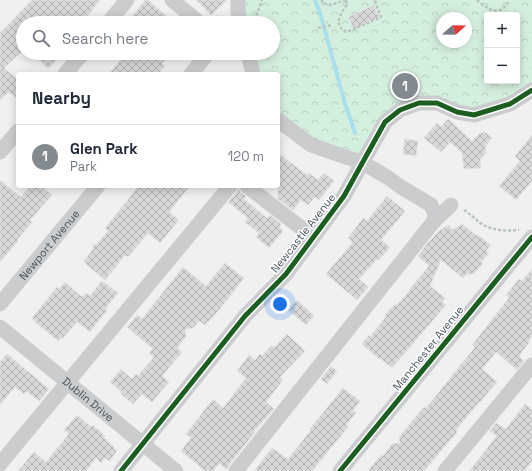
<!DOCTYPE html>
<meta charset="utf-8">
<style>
body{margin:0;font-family:"Space Grotesk",sans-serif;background:#f6f6f7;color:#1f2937}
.controls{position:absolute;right:12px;top:12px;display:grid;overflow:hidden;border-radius:4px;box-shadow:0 2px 10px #0003}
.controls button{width:36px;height:36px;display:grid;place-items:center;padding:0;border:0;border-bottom:1px solid #e0e1e3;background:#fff;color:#1f2937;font:20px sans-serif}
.compass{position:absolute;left:436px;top:12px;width:36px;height:36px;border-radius:50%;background:#fff;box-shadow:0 2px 10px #0003;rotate:70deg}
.you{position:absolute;left:280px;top:304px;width:14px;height:14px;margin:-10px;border:3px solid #fff;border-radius:50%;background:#1a73e8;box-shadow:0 0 0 6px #1a73e833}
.badge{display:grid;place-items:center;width:26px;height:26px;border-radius:50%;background:#828a90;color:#fff;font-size:13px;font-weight:700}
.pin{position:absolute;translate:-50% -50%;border:2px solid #fff;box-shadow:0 1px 4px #0006}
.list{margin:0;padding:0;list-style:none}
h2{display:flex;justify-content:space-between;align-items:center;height:52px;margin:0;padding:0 16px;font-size:17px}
h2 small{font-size:13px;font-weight:400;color:#747a83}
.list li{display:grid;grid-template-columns:26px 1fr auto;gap:12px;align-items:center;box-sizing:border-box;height:64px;padding:0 16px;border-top:1px solid #e0e1e3}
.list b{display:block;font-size:15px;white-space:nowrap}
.list p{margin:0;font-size:13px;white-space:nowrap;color:#747a83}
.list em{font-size:13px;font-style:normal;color:#747a83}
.icon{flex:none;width:22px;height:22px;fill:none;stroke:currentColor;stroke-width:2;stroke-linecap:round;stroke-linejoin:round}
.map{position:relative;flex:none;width:532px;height:471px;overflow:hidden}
.search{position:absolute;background:#fff;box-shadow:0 2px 10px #0003;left:16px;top:16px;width:264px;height:44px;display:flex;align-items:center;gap:10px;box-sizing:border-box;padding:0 14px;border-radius:22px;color:#747a83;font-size:15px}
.panel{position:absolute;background:#fff;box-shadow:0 2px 10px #0003;left:16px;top:72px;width:264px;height:116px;border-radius:4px}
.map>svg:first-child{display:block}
</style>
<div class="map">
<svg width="532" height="471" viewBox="0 0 532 471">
<defs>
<pattern id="forest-crowns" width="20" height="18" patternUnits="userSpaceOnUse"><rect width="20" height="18" fill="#d5efde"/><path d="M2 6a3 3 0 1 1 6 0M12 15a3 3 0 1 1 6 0" fill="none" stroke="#b8cfc1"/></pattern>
<pattern id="building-cross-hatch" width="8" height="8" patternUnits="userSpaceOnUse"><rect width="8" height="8" fill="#d8d8da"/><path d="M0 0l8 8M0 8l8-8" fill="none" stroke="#b1b2b4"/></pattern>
</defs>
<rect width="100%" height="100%" fill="#f1f0f0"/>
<path fill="url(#forest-crowns)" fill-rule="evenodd" d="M237 0H532V91L490 112 437 105 400 111 360 168 278 120V74H254L247 53H273V23H240ZM487 15H517V81H487ZM442 18H466V42H442Z"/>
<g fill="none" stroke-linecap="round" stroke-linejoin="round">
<path stroke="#aae0ec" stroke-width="4" d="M315 0 321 16 344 100 355 133"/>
</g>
<path fill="url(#building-cross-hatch)" stroke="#e2e2e3" d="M32 0H100L82 23H23V50L4 68 18 80V99L9 92 0 100V33Z
M145 0H148L175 23H127Z
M196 0H227L211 15Z
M374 5 379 17 354 29 348 17Z
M32 53H51L58 59 48 69Z
M126 53H171L162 63 165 66 158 74H109Z
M448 119 472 141 480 133 485 132 492 138 485 147 486 153 480 160 481 168 464 169 462 153 450 142 441 152 424 138 437 123 441 127Z
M532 135V181L516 200 499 186 520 161 515 156Z
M405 139 418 141 416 156 403 154Z
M278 153 307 175 309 173 318 180 324 173 334 181 319 200 315 197 308 205 301 200 293 210 278 199Z
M0 180 21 197 30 186H41L52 195 30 220 32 222 17 240 18 241 0 262Z
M139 186H190L169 212 179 220 160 243 148 233 128 257 125 255 105 280 86 264V263L84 261 93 249V245L97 244 108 231 105 228Z
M238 188 241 193 246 196 244 199 267 218 270 215 281 224 279 227 283 231 269 248 256 237 259 233 245 222 248 218 228 202 237 192Z
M387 196 405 211 381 240 390 247 379 260 377 259 359 279 368 287 357 300 326 274 353 242 348 238 363 218 367 221Z
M462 224 477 236 478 235 491 245 486 251 489 253 481 262 483 263 474 274 472 273 470 275 468 273 463 278 441 260 430 286 445 298 442 302 446 305 392 368 380 358 379 359 362 344 369 335 370 337 385 318V315L394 305 398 304 410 290V289L429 266 418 256 427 244 439 231 449 225 452 230Z
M225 263 244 278 219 310 205 325 199 321 193 328 185 329 186 336 177 348 182 352 162 376 169 382 152 402 142 394 133 404 121 394 122 392 110 382 121 369 132 379 136 374 138 376 154 357 149 353 153 349 127 327 137 315 142 319 183 267 206 286Z
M532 269V336L529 340 530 341 519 356 524 361 517 370 496 352 482 369 497 382 480 402H479L456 430 457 432 424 471H368L381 455 383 456 392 444 400 443 399 437 424 407 426 408 439 392 475 347 472 345 509 298 506 295 519 279 522 281Z
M102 281 118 293 105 309 107 310 90 332 77 322 62 339 61 338 58 341 34 321H35L32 318 57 287 59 289 65 282 82 297 86 293 90 296Z
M297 300 314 316 306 325 288 310Z
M287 334 305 351 280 377 283 380 266 402 274 409 254 431 255 432 229 465 227 470 219 463 213 471H205L181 451 191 438 186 434 213 399 223 408 246 378 237 371 249 355 255 360 260 354 262 356 272 345 274 348Z
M7 354 49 389 39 401 26 391 24 394 15 387 0 405V362Z
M331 366 337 371 327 384 321 379Z
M343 388 360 401 353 410 356 413 346 425 348 427 312 471H254L272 448 288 459 311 430 310 429Z
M525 404 532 410V461L524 471H469L497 436 490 431 496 423 506 429Z
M77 415 91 427 93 425 105 436 104 438 114 447 113 448 117 451 109 461 105 458 101 463 96 458 86 471H18L34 452 46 462 69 434 64 430Z"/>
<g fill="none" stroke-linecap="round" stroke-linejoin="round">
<path stroke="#b8c4c0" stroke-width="2.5" stroke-dasharray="3 2" stroke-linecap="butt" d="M322 0V3L331 5 345 0
M346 0 347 4 341 14 338 22 342 30 347 32 381 17 375 1 377 0
M477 0C488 10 501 18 509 0
M254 20 256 17 262 0
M318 28 332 25
M464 210C470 214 474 218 479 222 491 231 505 231 519 230"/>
<g stroke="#caccce" stroke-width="15">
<path d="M172 0 200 23"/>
<path d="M238 0V12L241 23"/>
<path d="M108 23 127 0"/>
<path d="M248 53 253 74"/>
<path d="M65 74 83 53"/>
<path d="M191 74 208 53"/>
<path d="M278 120 311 145 363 163 387 177 401 187 431 205 435 214 434 221"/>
<path d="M0 152 18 131"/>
<path d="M247 186 313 237"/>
<path id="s1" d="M0 304 98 186"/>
<path id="s2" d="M0 327 176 471"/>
<path d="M0 464 230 186"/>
<path d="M121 471 245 316 286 274 344 196 385 122 400 110 419 103H437L457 112 474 115 510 104 532 90"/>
<path d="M236 471 434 221 451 205"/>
<path d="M340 471 532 237"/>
<path d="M445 471 532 365"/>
</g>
<defs>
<path id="cycleway" d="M121 471 245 316 286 274 344 196 385 122 400 110 419 103H437L457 112 474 115 510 104 532 90
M340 471 532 237"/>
</defs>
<use href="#cycleway" stroke="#fff" stroke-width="8"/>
<use href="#cycleway" stroke="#1b5e20" stroke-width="5"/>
</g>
<g text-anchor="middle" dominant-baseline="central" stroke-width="3" stroke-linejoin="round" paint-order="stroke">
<g font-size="11" fill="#47535c" stroke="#fff">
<text transform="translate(303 233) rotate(-52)">Newcastle Avenue</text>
<text stroke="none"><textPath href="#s1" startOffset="77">Newport Avenue</textPath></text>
<text transform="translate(428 348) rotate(-51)">Manchester Avenue</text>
<text stroke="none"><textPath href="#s2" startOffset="114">Dublin Drive</textPath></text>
</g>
</g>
</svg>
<div class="controls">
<button>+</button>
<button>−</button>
</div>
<svg class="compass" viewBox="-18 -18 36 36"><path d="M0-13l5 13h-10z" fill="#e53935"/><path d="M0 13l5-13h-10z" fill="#747a83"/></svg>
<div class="you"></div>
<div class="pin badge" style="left:405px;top:86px">1</div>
<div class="search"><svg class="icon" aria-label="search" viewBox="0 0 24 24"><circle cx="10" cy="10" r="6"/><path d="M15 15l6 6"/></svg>Search here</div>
<section class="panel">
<h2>Nearby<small></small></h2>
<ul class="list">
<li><span class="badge">1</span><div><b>Glen Park</b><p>Park</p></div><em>120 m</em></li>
</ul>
</section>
</div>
